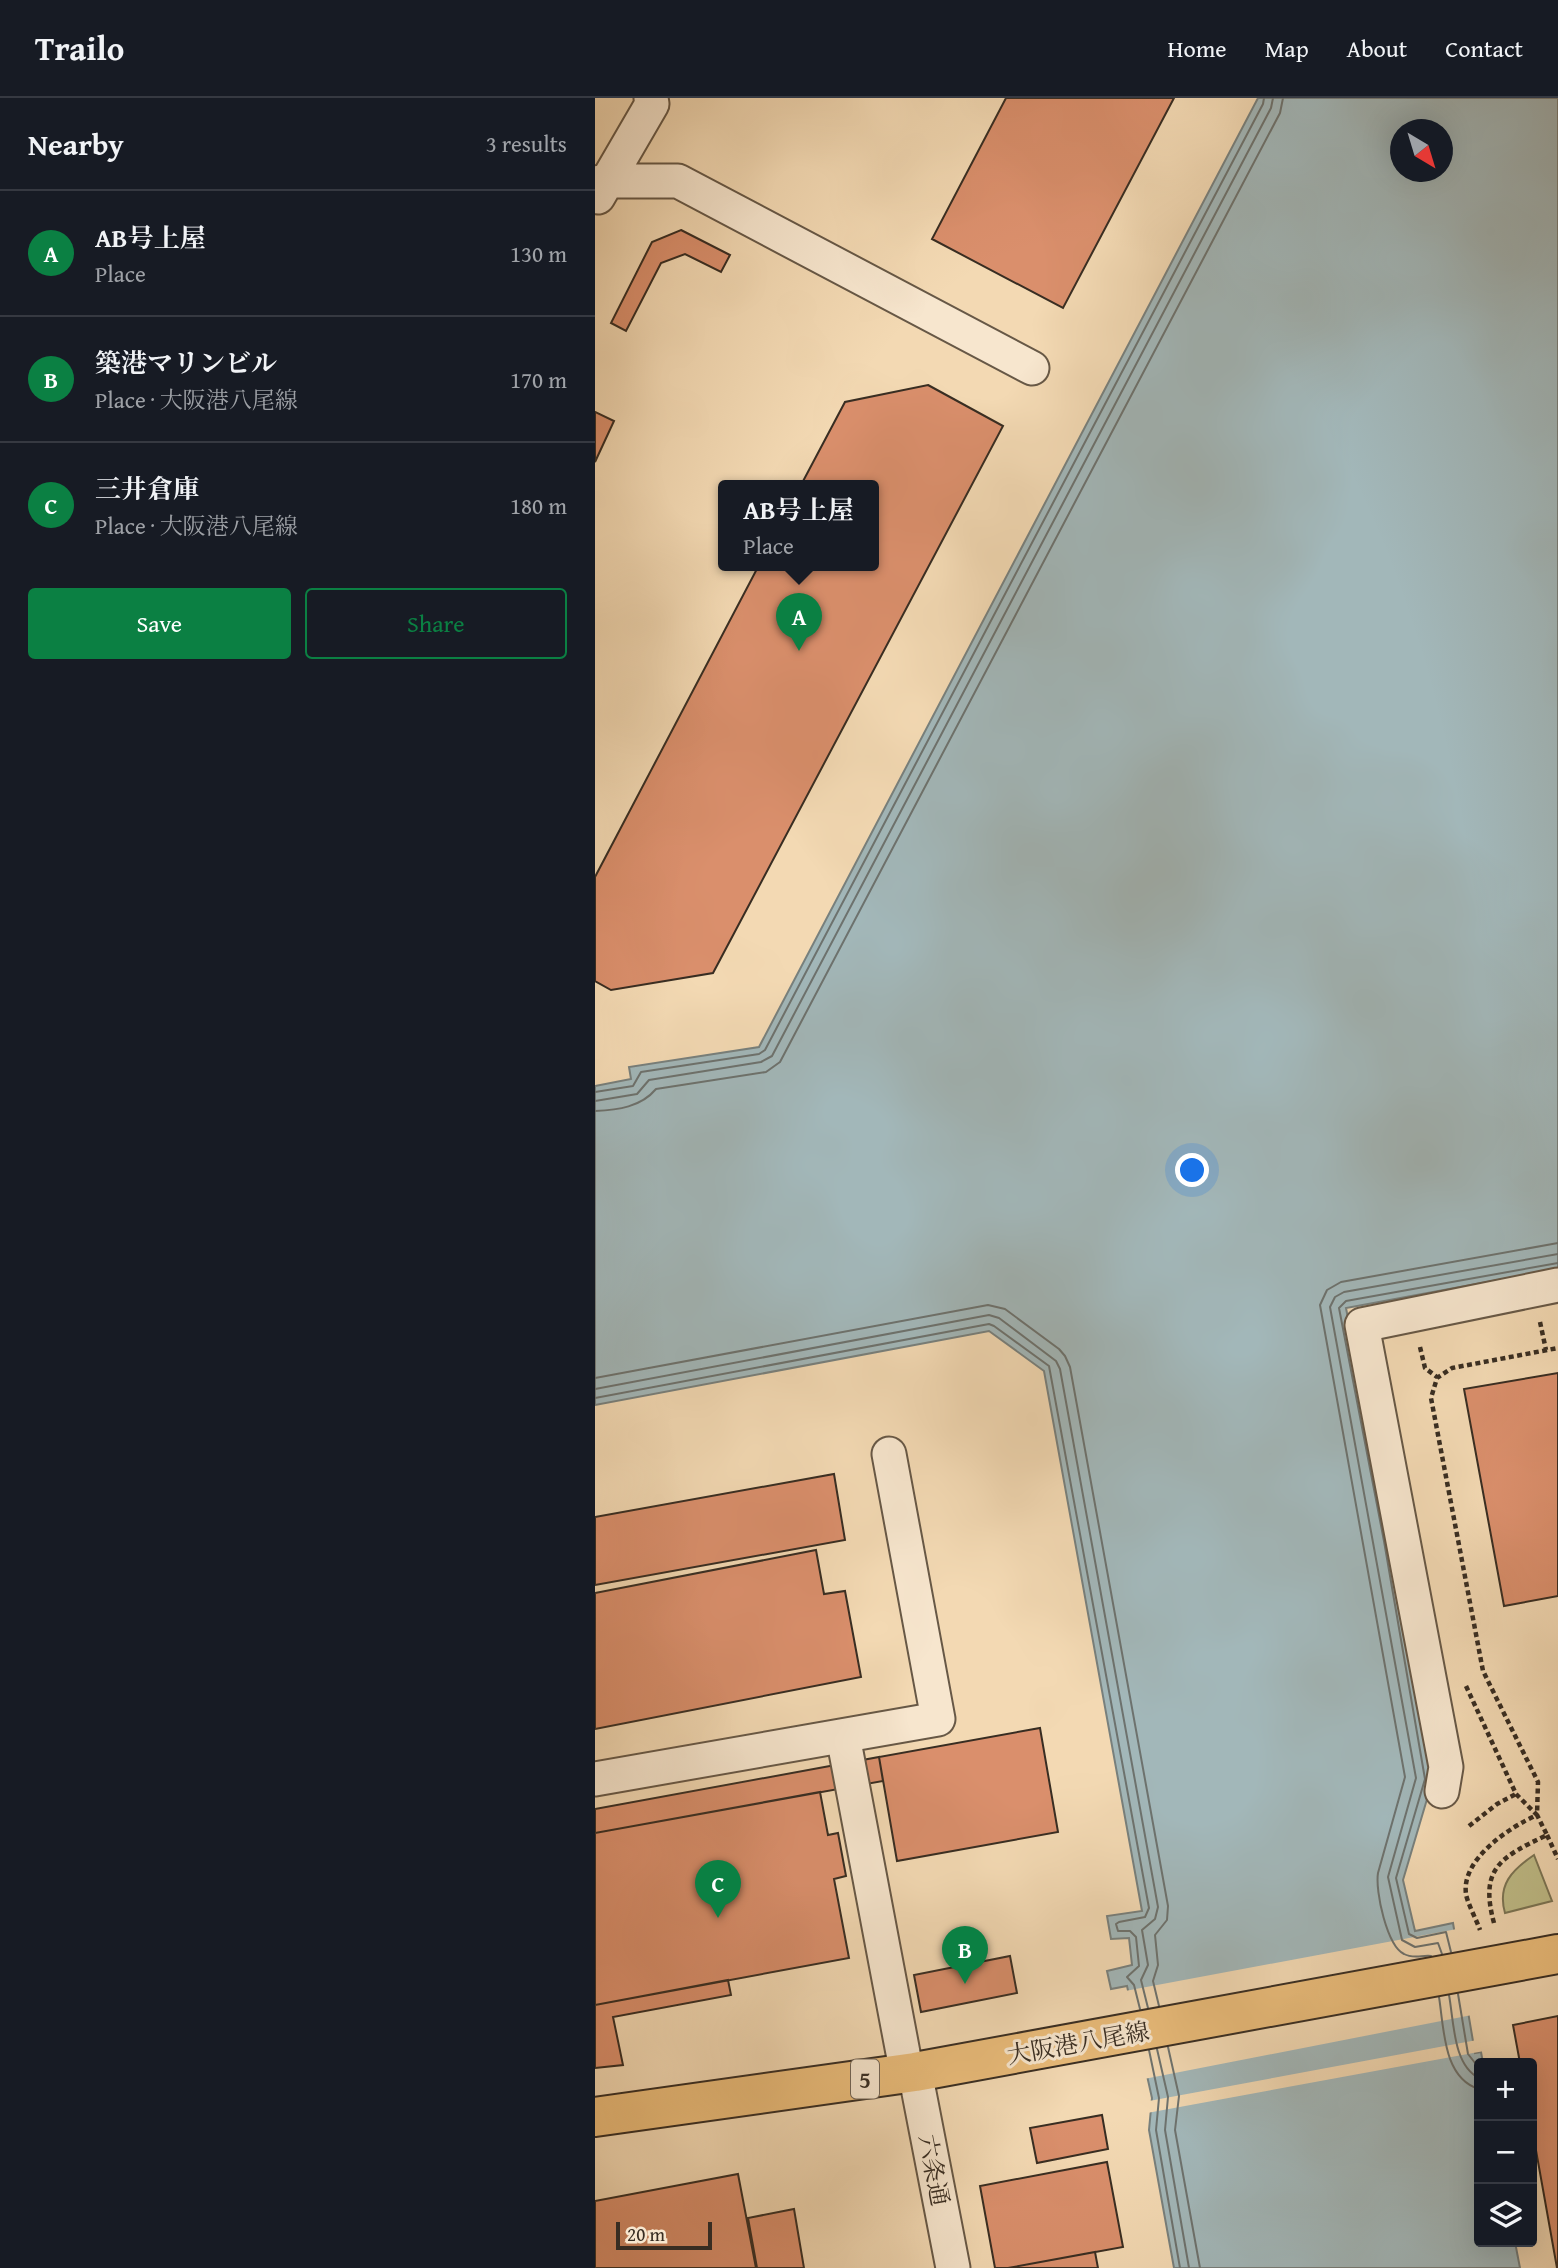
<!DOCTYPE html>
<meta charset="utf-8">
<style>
body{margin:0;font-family:"Gentium Book Plus","Noto Serif JP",serif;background:#242831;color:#f1f3f6}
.controls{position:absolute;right:21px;bottom:21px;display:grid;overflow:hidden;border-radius:7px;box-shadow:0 7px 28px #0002}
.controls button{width:63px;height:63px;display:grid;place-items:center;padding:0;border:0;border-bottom:2px solid #363941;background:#171b24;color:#f1f3f6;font:35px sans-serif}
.compass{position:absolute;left:795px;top:21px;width:63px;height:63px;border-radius:50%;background:#171b24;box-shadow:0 7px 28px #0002;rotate:142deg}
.scale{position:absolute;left:21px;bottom:18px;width:96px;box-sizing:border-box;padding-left:7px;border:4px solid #382d22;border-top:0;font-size:19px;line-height:24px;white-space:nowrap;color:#382d22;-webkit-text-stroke:5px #f7e6ce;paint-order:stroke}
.you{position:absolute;left:598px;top:1073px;width:24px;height:24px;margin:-18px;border:5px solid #fff;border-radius:50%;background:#1a73e8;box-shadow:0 0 0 10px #1a73e833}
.badge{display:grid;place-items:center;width:46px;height:46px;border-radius:50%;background:#0b8043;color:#fff;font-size:23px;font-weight:700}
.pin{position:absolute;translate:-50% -58px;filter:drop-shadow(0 2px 4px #0008)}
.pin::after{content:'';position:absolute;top:37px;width:24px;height:21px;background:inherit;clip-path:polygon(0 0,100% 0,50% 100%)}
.popup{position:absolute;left:123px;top:382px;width:161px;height:91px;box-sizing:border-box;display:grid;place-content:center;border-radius:7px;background:#171b24;filter:drop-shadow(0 2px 5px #0005);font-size:23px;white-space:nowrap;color:#9ea1a6}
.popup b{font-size:26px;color:#f1f3f6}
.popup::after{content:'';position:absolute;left:50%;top:100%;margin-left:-14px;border:14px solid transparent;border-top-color:#171b24}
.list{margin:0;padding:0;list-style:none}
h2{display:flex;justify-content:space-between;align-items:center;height:91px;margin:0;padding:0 28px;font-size:30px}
h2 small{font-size:23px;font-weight:400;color:#9ea1a6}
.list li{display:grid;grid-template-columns:46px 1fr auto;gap:21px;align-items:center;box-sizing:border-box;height:126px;padding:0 28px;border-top:2px solid #363941}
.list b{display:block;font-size:26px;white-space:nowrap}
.list p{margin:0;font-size:23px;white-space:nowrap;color:#9ea1a6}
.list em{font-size:23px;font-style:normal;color:#9ea1a6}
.actions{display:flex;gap:14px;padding:21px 28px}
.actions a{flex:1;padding:16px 0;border:2px solid #0b8043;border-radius:7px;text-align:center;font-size:24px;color:#0b8043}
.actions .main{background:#0b8043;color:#fff}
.icon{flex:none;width:38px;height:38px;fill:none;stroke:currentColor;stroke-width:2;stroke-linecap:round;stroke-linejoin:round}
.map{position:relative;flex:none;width:963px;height:2170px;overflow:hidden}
header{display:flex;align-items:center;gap:42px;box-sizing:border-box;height:98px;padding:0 35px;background:#171b24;border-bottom:2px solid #363941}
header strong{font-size:33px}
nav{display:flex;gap:38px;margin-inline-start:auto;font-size:24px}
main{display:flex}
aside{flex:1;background:#171b24}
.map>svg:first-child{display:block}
</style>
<header>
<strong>Trailo</strong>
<nav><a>Home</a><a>Map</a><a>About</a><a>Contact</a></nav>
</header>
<main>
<aside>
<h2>Nearby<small>3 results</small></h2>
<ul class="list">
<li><span class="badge">A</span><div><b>AB号上屋</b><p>Place</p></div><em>130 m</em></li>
<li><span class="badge">B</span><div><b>築港マリンビル</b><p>Place · 大阪港八尾線</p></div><em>170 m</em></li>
<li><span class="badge">C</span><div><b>三井倉庫</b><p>Place · 大阪港八尾線</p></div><em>180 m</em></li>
</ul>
<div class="actions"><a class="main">Save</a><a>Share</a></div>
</aside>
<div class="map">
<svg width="963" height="2170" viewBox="0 0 963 2170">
<rect width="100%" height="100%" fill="#f3d9b3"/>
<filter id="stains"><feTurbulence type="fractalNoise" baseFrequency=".00286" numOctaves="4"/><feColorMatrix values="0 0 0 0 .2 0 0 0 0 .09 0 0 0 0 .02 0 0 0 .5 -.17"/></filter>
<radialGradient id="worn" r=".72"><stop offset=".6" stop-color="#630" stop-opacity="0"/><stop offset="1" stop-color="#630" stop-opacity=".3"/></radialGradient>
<path fill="#c0be89" stroke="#7c7656" stroke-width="2" d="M939 1757 957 1803 910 1815C902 1787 917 1772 939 1757Z"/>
<path fill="#a2b7b9" stroke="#78807d" stroke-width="2" fill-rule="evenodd" d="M663 0H963V1171L751 1210 795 1442 838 1681 808 1782 820 1833 858 1825 880 1955 886 1954 888 1965H884V2144H920L925 2170H579L554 2032 557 2000 532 1888 516 1891 512 1873 537 1867 534 1840 516 1841 512 1818 547 1813 449 1273 394 1233 0 1307V988L36 981 34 969 164 949ZM806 32H848V74H806Z"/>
<path fill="#f3d9b3" d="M862 1831 877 1917 549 1981 530 1893Z
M882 1942 883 1951 889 1953 552 2015 554 2003Z"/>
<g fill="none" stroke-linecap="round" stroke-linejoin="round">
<path stroke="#6d726e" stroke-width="2" d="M0 994 38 988 46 974 164 956 170 952 668 6 669 0
M0 1003 42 996 54 982 166 964 177 958 676 10 678 0
M0 1013C23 1012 46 1009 61 991L171 974 185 964 685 15 688 0
M0 1280 393 1207 410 1211 464 1251 470 1258 475 1269 573 1808 572 1822 560 1837 563 1867 558 1883 564 1908
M0 1291 394 1217 404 1220 461 1263 465 1271 563 1809 560 1821 547 1832 553 1867 546 1882 553 1910
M0 1300 394 1226 399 1228 454 1268 554 1810 550 1819 524 1824 521 1826 523 1833H535L541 1839 544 1868 532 1879 539 1887 545 1911
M856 1854 851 1834 822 1840 814 1836 801 1780 830 1681 789 1443 744 1210 751 1203 963 1165
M847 1856 843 1845 820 1849 807 1842 793 1779 821 1680 735 1209 740 1199 749 1194 963 1156
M836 1858C827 1857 818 1861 809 1856 792 1848 780 1793 783 1775L810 1679 725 1207 732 1192 746 1184 963 1145
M863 1896 873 1956 884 1970
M854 1897C859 1924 858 1967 884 1980
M844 1899C849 1930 848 1980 884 1991
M573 1949 584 1998 580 2032 605 2170
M562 1951 573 1999 570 2032 594 2170
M554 1952 564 2000 561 2032 585 2170"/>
</g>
<path fill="#da8f6c" stroke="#382d22" stroke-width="2" d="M411 0H579L468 210 337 141Z
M86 132 135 157 126 174 90 156 66 165 31 233 16 225 57 144Z
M333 287 408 328 118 875 16 892 0 883V779L164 467H279V387H206L250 304Z
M0 314 19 323 0 364Z
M963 1275V1498L909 1508 869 1291Z
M239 1376 250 1442 0 1487V1419Z
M221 1452 229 1496 250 1493 266 1579 0 1631V1495Z
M445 1630 463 1734 302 1763 284 1659Z
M284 1659 288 1683 0 1735V1711Z
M225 1694 233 1737 243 1735 251 1778 239 1781 254 1860 0 1907V1735Z
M415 1858 422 1895 326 1914 319 1877Z
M133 1882 136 1897 18 1919 28 1967 0 1970V1907Z
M963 1918V2170H962L937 2030V1965H925L918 1927Z
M507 2017 513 2051 442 2065 435 2030Z
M512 2064 528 2149 413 2170H400L385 2088Z
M143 2076 161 2170H0V2103Z
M199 2111 209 2170H162L153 2120Z
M500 2154 503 2170H413Z"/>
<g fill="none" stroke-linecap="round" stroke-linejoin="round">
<defs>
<path id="minor" d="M0 85 12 83H83L437 270
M3 99 57 6 56 0
M248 1638 312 1976
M0 1681 343 1621 294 1356
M847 1693 851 1669 767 1227 963 1187
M320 1974 358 2170"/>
<path id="major" d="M0 2019 320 1974 963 1856"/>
</defs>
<use href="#minor" stroke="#675846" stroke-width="37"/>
<use href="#major" stroke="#382d22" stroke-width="42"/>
<path stroke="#382d22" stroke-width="4.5" stroke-dasharray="5 3.5" stroke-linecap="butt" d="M945 1224 951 1252
M825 1249 830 1270 842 1279
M871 1588 921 1696 942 1717C915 1729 866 1761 871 1796 872 1804 882 1823 885 1832
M874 1728 902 1706 921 1696
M952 1737 963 1761
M899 1825C884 1770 906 1759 952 1737L942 1717 943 1684 888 1573 836 1300 842 1280 857 1270 963 1250"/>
<use href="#minor" stroke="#f7e6ce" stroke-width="33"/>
<use href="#major" stroke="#eabc7a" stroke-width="38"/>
</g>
<g text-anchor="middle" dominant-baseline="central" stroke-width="6" stroke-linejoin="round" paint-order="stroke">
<rect fill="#f7e6ce" stroke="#716456" stroke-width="2" x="256" y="1961.5" width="28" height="39" rx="5"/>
<g font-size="23" font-weight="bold" fill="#382d22">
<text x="270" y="1981">5</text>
</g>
<g font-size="24" fill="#382d22" stroke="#f7e6ce">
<text transform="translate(483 1945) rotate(-10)">大阪港八尾線</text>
<text transform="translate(339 2072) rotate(79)">六条通</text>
</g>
</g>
<rect width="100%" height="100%" filter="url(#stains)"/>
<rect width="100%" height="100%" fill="url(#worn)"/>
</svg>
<div class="controls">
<button>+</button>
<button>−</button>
<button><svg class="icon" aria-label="layers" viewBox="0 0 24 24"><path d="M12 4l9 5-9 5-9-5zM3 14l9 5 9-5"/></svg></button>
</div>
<svg class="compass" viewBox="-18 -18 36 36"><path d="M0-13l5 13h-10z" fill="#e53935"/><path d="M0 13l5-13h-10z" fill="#9ea1a6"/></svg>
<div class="scale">20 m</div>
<div class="you"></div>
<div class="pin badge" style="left:204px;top:553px">A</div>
<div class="popup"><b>AB号上屋</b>Place</div>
<div class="pin badge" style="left:370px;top:1886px">B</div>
<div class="pin badge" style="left:123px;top:1820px">C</div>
</div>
</main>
